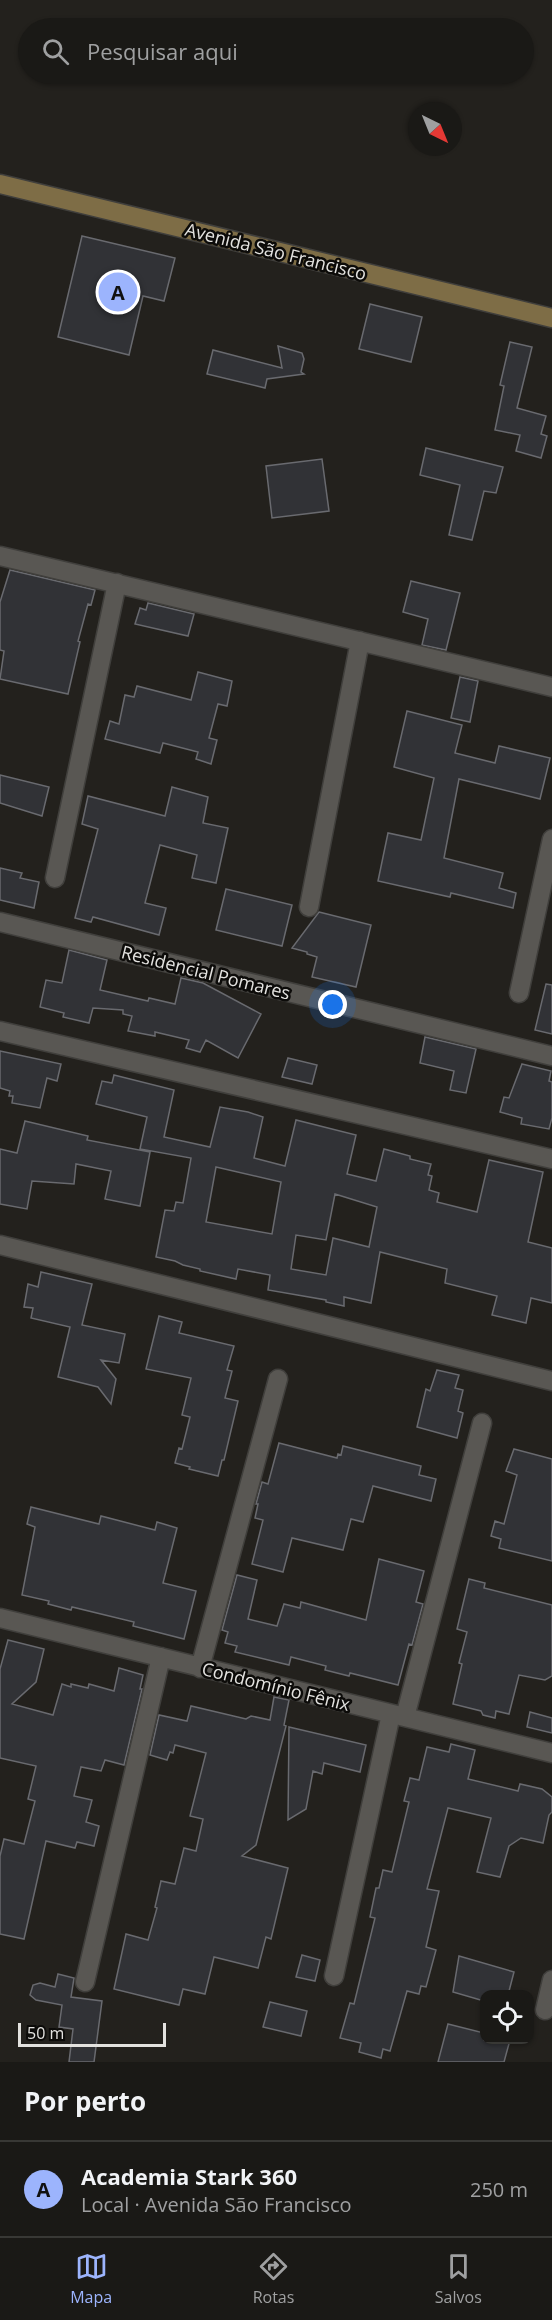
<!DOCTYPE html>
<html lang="pt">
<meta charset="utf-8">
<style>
body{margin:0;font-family:"Open Sans",sans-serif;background:#272623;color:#f1f3f6}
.controls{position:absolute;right:18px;bottom:18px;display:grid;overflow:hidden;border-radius:12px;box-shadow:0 2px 4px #0004}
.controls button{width:54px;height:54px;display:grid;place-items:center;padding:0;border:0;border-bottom:2px solid #383835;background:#1a1916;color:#f1f3f6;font:30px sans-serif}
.compass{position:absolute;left:408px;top:102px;width:54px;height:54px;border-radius:50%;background:#1a1916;box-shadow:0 2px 4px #0004;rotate:137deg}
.scale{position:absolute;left:18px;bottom:15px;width:148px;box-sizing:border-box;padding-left:6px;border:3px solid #e3e2df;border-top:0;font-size:16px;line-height:21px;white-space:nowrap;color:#e3e2df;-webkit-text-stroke:4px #0c0b09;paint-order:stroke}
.you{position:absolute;left:333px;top:1005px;width:21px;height:21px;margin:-15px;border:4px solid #fff;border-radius:50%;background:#1a73e8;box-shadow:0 0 0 9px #1a73e833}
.badge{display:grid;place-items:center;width:39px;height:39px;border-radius:50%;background:#9cb4fd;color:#111;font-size:20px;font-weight:700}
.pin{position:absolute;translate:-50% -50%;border:3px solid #fff;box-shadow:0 2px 6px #0006}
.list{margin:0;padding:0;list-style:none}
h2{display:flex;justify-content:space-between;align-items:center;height:78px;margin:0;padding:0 24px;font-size:26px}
h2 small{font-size:20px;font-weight:400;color:#9fa0a1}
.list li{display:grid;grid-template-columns:39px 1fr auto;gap:18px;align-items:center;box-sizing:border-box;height:96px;padding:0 24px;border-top:2px solid #383835}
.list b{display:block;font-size:22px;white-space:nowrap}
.list p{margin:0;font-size:20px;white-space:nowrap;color:#9fa0a1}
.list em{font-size:20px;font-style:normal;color:#9fa0a1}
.icon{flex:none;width:33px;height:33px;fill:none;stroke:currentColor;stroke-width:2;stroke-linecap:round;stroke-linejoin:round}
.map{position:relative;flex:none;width:552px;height:2062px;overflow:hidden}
.search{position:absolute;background:#1a1916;box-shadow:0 2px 4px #0004;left:18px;right:18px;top:18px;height:66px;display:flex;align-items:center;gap:15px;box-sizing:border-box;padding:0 21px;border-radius:33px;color:#9fa0a1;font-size:22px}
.sheet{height:174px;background:#1a1916}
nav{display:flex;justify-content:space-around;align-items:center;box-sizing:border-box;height:84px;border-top:2px solid #383835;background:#1a1916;font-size:16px;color:#9fa0a1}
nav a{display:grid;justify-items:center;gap:3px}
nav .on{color:#9cb4fd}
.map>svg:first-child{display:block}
</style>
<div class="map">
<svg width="552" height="2062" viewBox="0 0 552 2062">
<rect width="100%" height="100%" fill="#23211d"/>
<path fill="#313236" stroke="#696a6f" stroke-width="1.5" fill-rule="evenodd" d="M82 236 175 258 164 301 143 296 129 355 58 337Z
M370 304 422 317 411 362 359 349Z
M510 342 532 347 517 408 546 416 541 434 547 436 541 458 516 451 520 435 495 430 504 386 500 385Z
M278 346 302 353 304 359 301 372 304 374 267 379 265 388 207 374 213 350 282 368Z
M426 448 503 467 496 493 484 491 472 540 449 535 460 485 420 475Z
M322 459 329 511 272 518 266 466Z
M10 570 95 590 91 605 88 604 78 641 80 642 68 694 0 679 4 651 0 650V602Z
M411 581 460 593 446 650 422 645 428 619 403 612Z
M148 603 194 614 188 636 135 624 140 608 146 610Z
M198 672 232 681 227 706 218 704 209 738 217 740 211 764 196 759 198 752 163 743 160 753 105 739 110 721 119 724 125 695 134 697 137 686 191 700Z
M460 677 478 681 470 722 451 718Z
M407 711 462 725 455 753 495 763 499 746 550 758 540 799 459 779 444 858 503 873 499 888 516 893 513 908 451 893 450 897 378 881 388 833 421 840 434 778 394 767Z
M0 775 49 787 42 816 0 803Z
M172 787 208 797 203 823 228 828 216 883 192 878 197 855 160 845 145 903 166 908 159 935 93 917 91 922 75 918 98 829 82 824 88 796 165 816Z
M0 868 22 873 20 878 39 882 34 908 0 900Z
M226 889 292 905 282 946 216 930Z
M319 912 371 925 356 987 312 977 317 957 307 954V952L292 948Z
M69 950 107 960 100 990 148 1001 149 998 175 1004 181 978 203 983 261 1014 238 1058 206 1040 200 1052 186 1048 189 1040 155 1032V1036L128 1031 132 1016 123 1014V1010L93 1008 89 1023 63 1017 64 1013 40 1007 46 980 62 983Z
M546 984 552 985V1034L535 1030Z
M425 1037 476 1049 466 1093 450 1090 454 1071 420 1063Z
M0 1051 61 1064 57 1081 47 1078 40 1108 12 1103 13 1096H9L10 1091 0 1088Z
M288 1058 317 1065 312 1084 282 1077Z
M522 1064 551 1071 549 1081 552 1082V1118L549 1129 521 1124 522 1118 500 1112 504 1097 509 1098Z
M114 1075 174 1090 164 1137 210 1147 220 1107 248 1112 263 1117 254 1158 285 1166 296 1120 356 1135 347 1174 376 1181 384 1149 410 1156V1159L431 1164 428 1175 432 1176 429 1190 439 1193 437 1202 477 1212 489 1160 543 1172 528 1242 552 1248V1303L531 1298 526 1323 492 1315 497 1296 445 1283 447 1269 380 1252 371 1303 344 1297V1306L326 1302V1300L268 1290 270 1275 238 1269 236 1279 200 1271V1269L183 1265 175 1261 156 1257 165 1210 174 1211 176 1202 183 1203 191 1158 140 1149 147 1117 96 1104 102 1081 112 1083ZM216 1167 281 1182 272 1234 206 1222ZM335 1194 377 1207 369 1247 333 1238 326 1275 291 1269 296 1235 326 1240Z
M25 1121 88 1136 87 1140 150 1152 140 1206 105 1199 111 1171 76 1164 74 1184 32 1181 27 1209 0 1204V1149L17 1153Z
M41 1272 92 1284 82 1325 125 1334 119 1363 101 1360 116 1379 111 1404 98 1387 58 1377 70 1327 31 1318 33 1308 24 1307 28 1284 38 1287Z
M159 1316 182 1322 179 1333 234 1346 227 1370 232 1371 225 1398 238 1401 224 1460H222L218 1476 189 1469 190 1467 175 1463 179 1448 182 1449 190 1417 182 1415 191 1378 146 1369Z
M437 1370 459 1375 455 1388 463 1390 458 1411 463 1413 457 1438 417 1427 426 1389 430 1391Z
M279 1443 337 1458 338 1454 341 1455 343 1446 421 1466 419 1475 436 1479 431 1501 373 1486 363 1522 351 1519 343 1550 292 1538 283 1572 252 1564 263 1520 255 1518 258 1504H256L262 1482 268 1484Z
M514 1449 552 1459V1561L499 1548 501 1539 491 1536 495 1521 504 1524 509 1505 517 1475 506 1471Z
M31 1507 99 1524 101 1516 155 1530 157 1522 177 1528 163 1583 196 1591 184 1639 133 1626 134 1622 72 1607 71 1610 48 1604 49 1601 22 1595 35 1527 27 1524Z
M379 1559 424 1571 416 1602 423 1604 412 1645 409 1644 398 1685 350 1673 349 1676 325 1670 326 1666 291 1657 289 1665 235 1652 237 1646 225 1643 228 1632 222 1630 237 1575 257 1580 248 1619 277 1626 284 1604 300 1608 301 1602 366 1620Z
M469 1579 485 1583 484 1588 552 1605V1676L545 1680 519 1675 509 1714 496 1711 495 1718 483 1715 481 1711 453 1704 462 1664 459 1663 467 1632 457 1629Z
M8 1640 44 1649 36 1682 12 1704 53 1715 62 1684 71 1687V1684L88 1688 89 1684 114 1691 119 1668 143 1675 140 1689H142L124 1765 105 1760 101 1771 81 1767 74 1796 92 1800 86 1822 99 1826 94 1846 77 1842 75 1848 46 1841 24 1939 0 1934V1856L4 1839 24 1844 35 1801 28 1799 36 1766 0 1758V1669Z
M274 1697 289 1700 284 1725 286 1726 256 1845 242 1856 288 1868 271 1939 266 1937 258 1968 214 1957 205 1994 183 1989 179 2005 114 1989 126 1934 148 1940 157 1908 155 1907 161 1881 175 1884 184 1848 196 1851 203 1819 190 1816 206 1753 175 1745 173 1753 170 1752 167 1760 150 1755 159 1715 187 1721 191 1706 246 1719 251 1716 270 1720Z
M530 1712 552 1718V1733L527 1727Z
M289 1727 366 1745 360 1772 324 1763 322 1774 313 1771 306 1809 288 1820Z
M451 1744 475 1750 468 1779 518 1791 520 1784 542 1789 552 1797V1812L549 1815 543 1843 521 1838 509 1846 500 1877 477 1872 491 1818 448 1808 427 1889 439 1891 426 1947 436 1950 426 1987 421 1986 419 1994 407 1991 390 2051 383 2049 381 2058 359 2052 361 2043 340 2038 350 2003 354 2004 375 1918 370 1917 376 1888H379L383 1870 392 1872 409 1802 404 1801 410 1778 419 1780 427 1747 449 1752Z
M302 1955 320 1960 315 1981 296 1977Z
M459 1956 514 1972 508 1995H484V2001L453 1992Z
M58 1974 74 1978 71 1997 102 2001 94 2062H69L73 2029 59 2027 62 2005 36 2000 30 1995 33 1985 40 1983 55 1987Z
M270 2002 307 2011 301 2036 263 2027Z
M448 2024 484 2033V2040H510L504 2062H438Z"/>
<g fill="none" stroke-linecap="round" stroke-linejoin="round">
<defs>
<path id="street" d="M0 556 552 687
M55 878 117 583
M309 907 360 641
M0 922 552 1056
M519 993 552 839
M0 1031 552 1159
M0 1245 552 1381
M0 1618 552 1753
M200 1668 278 1379
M405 1717 482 1423
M334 1976 391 1714
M85 1982 161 1657
M545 2010 552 1980"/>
<path id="secondary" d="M0 184 552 318"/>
</defs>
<use href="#street" stroke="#403f3c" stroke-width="21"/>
<use href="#secondary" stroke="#403f3c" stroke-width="21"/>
<use href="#street" stroke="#595753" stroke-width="18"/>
<use href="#secondary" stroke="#7e6d46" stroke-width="18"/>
</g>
<g text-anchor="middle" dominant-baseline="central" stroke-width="5" stroke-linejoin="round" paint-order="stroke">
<g font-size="18" fill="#e3e2df" stroke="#0c0b09">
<text transform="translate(276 251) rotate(14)">Avenida São Francisco</text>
<text transform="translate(206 972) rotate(14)">Residencial Pomares</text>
<text transform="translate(276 1686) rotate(14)">Condomínio Fênix</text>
</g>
</g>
</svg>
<div class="controls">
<button><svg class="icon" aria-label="locate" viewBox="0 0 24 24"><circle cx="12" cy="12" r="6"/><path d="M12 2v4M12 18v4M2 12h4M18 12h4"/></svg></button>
</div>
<svg class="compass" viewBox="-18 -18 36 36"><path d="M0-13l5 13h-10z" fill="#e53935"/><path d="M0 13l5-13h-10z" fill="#9fa0a1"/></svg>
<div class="scale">50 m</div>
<div class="you"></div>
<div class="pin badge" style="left:118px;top:292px">A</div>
<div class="search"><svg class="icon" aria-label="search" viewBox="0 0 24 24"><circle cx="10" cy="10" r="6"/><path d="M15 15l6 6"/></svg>Pesquisar aqui</div>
</div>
<section class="sheet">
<h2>Por perto<small></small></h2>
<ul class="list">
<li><span class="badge">A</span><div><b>Academia Stark 360</b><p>Local · Avenida São Francisco</p></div><em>250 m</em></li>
</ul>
</section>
<nav>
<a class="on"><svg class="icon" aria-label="map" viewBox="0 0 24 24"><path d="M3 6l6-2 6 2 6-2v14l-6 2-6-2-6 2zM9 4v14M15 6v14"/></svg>Mapa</a>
<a><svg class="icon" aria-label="directions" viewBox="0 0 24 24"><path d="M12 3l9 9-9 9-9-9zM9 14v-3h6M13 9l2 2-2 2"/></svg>Rotas</a>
<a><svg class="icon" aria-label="saved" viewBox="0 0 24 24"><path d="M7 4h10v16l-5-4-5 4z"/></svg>Salvos</a>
</nav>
